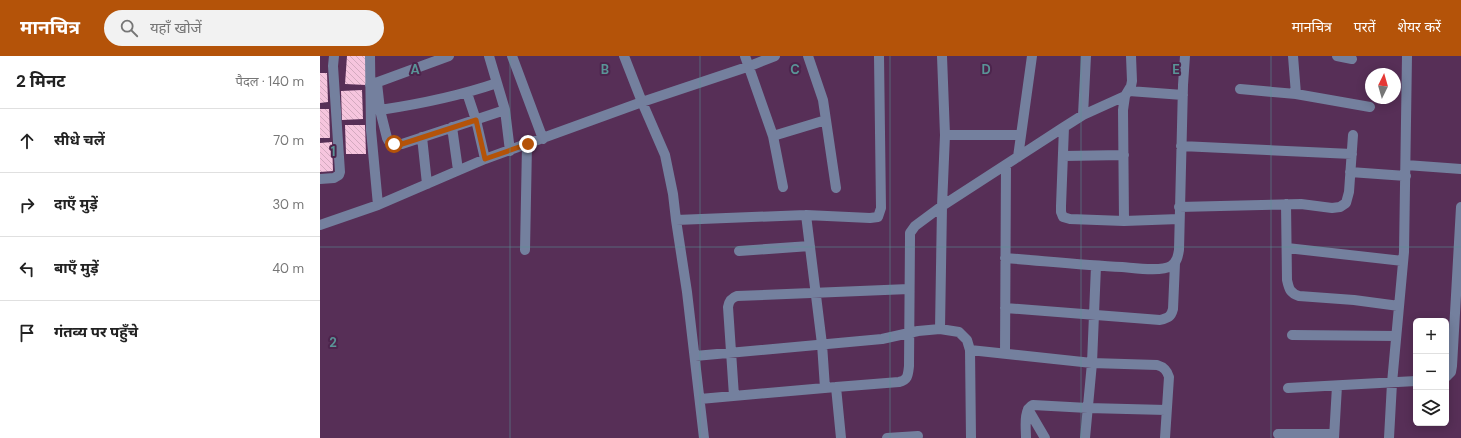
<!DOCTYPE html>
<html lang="hi">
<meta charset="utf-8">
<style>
body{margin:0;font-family:"DM Sans","Noto Sans Devanagari",sans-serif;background:#f2f2f2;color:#222}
.controls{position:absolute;right:12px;bottom:12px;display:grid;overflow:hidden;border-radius:6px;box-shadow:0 2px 10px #0003}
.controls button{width:36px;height:36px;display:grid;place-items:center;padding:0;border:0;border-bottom:1px solid #e0e0e0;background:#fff;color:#222;font:20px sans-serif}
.compass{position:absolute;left:1045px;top:12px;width:36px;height:36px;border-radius:50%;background:#fff;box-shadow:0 2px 10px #0003;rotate:5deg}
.stop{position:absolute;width:12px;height:12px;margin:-9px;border:3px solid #b45309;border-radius:50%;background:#fff}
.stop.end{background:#b45309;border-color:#fff;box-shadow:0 1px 4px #0008}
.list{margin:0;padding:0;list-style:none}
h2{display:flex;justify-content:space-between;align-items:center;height:52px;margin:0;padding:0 16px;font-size:17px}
h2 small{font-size:13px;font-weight:400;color:#767676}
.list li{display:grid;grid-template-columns:26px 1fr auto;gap:12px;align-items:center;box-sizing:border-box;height:64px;padding:0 16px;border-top:1px solid #e0e0e0}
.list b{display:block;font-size:15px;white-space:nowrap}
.list em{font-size:13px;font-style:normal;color:#767676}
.icon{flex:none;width:22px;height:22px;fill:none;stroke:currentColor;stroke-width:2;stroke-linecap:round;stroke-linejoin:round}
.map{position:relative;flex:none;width:1141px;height:382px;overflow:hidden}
header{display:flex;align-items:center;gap:24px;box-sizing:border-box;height:56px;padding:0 20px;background:#b45309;color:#fff}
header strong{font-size:19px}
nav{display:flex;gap:22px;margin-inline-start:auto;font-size:14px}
.search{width:280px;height:36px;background:#f2f2f2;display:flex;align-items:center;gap:10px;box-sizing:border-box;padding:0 14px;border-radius:22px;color:#767676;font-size:15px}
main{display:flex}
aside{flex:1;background:#fff}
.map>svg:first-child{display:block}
</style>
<header>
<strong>मानचित्र</strong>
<div class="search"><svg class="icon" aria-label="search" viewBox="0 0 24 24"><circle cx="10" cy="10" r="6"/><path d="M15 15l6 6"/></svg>यहाँ खोजें</div>
<nav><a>मानचित्र</a><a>परतें</a><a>शेयर करें</a></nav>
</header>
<main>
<aside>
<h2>2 मिनट<small>पैदल · 140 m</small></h2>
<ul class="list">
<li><svg class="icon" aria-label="ahead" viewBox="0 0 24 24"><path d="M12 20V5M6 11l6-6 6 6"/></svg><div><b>सीधे चलें</b></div><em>70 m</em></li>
<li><svg class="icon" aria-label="right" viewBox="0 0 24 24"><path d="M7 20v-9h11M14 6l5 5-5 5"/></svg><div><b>दाएँ मुड़ें</b></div><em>30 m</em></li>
<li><svg class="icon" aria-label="left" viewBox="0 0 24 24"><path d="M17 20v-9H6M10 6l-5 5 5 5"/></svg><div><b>बाएँ मुड़ें</b></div><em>40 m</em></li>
<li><svg class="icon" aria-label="arrive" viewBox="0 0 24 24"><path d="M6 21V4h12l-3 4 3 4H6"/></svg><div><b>गंतव्य पर पहुँचे</b></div></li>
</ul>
</aside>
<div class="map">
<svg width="1141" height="382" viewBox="0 0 1141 382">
<defs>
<pattern id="building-back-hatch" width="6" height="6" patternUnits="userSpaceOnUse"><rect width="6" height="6" fill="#f6c5de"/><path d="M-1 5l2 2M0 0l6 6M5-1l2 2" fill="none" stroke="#d3aabf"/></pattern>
</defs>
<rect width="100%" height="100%" fill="#572f57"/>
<path fill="url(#building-back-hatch)" d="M27 0H47L46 29 25 28Z
M0 17H7L8 46 0 47Z
M42 34 43 63 22 64 21 35Z
M0 53H9L10 82H0Z
M25 69H45L46 98H26Z
M12 86 13 115 0 116V87Z"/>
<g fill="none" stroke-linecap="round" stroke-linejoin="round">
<path stroke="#74809e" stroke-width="10" d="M50 0 51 74 58 149
M169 0 185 54 190 95
M192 0 223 83
M304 0 322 46 345 99 353 138 356 164 367 236 384 382
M425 0 453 80 463 131
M488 0 503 44 516 132
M973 0 976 38
M1017 0 1032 3
M57 27 60 54 67 82C70 89 75 89 82 88L185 54
M50 29 129 0
M920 33 976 38 1050 51
M809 35 863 39
M147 37 156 64 165 103
M60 54C100 48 139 40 177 27
M763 59 766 0
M132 71 138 114
M744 71 741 150V156L743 161 750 163 804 165 859 163
M625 79H701
M453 80 506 64
M102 81 107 128
M861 90 1032 98
M743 100 804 99
M698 101 712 0
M1086 109 1141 113
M1030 116 1086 120
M0 123 14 122 19 119 20 116 13 10 14 0
M966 148 967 224C969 233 970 237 979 240L1034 244 1079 250
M859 151 981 148 1012 152 1020 151 1026 147 1029 136 1033 79
M486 159 502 288 505 332
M356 164 486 159 550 162 558 161 561 152 559 0
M804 165 803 54 805 40 811 30 812 25 811 0
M0 169 58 149 165 103 322 46 430 10 455 0
M967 192 1083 205
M205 194 207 89
M419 195 490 190
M685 202C724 205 763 209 802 211 815 212 841 216 851 210 857 206 858 200 859 194L863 29 865 0
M685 252 840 264C848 262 851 261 853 253L855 207
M620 273 622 150 625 79 622 0
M972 279 1076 280
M650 294 772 307 837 309C844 311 847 314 849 321L845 382
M685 298 686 109
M375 300 562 283 598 275 620 273 639 276 647 284 650 294 651 382
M1126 321 1131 316 1132 310 1141 151
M516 331 521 382
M968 332 1096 325
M414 340 408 251C409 245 411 242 417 240L589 233
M380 343 516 331 579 326C588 324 588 319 589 310L590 182V177L595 170 622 150 744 71 763 59 805 40
M708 353 725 382
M958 378H1014
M567 382 598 380
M706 382C706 372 703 353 713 349L768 352 846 354
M765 382 772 307 776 210
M1014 382 1017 330
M1069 382 1072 327 1084 196 1087 0"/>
</g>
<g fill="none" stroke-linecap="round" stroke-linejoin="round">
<path stroke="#b45309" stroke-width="5" d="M74 88H82L156 64 165 103 208 88"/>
</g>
<path fill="none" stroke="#5a9497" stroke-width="1" stroke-opacity="0.55" d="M190 0V382M380 0V382M570 0V382M761 0V382M951 0V382M0 191H1141"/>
<g font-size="13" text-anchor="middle" font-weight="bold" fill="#5a9497" stroke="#4c244c" stroke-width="4" stroke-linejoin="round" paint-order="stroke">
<text x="95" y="18">A</text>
<text x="285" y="18">B</text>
<text x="475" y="18">C</text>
<text x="666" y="18">D</text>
<text x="856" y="18">E</text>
<text x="13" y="100">1</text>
<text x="13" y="291">2</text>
</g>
</svg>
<div class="controls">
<button>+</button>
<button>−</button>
<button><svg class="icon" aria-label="layers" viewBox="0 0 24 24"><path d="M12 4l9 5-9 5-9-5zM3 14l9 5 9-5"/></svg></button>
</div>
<svg class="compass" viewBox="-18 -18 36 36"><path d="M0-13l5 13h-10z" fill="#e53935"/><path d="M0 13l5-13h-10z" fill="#767676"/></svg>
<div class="stop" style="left:74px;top:88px"></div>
<div class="stop end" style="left:208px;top:88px"></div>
</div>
</main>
